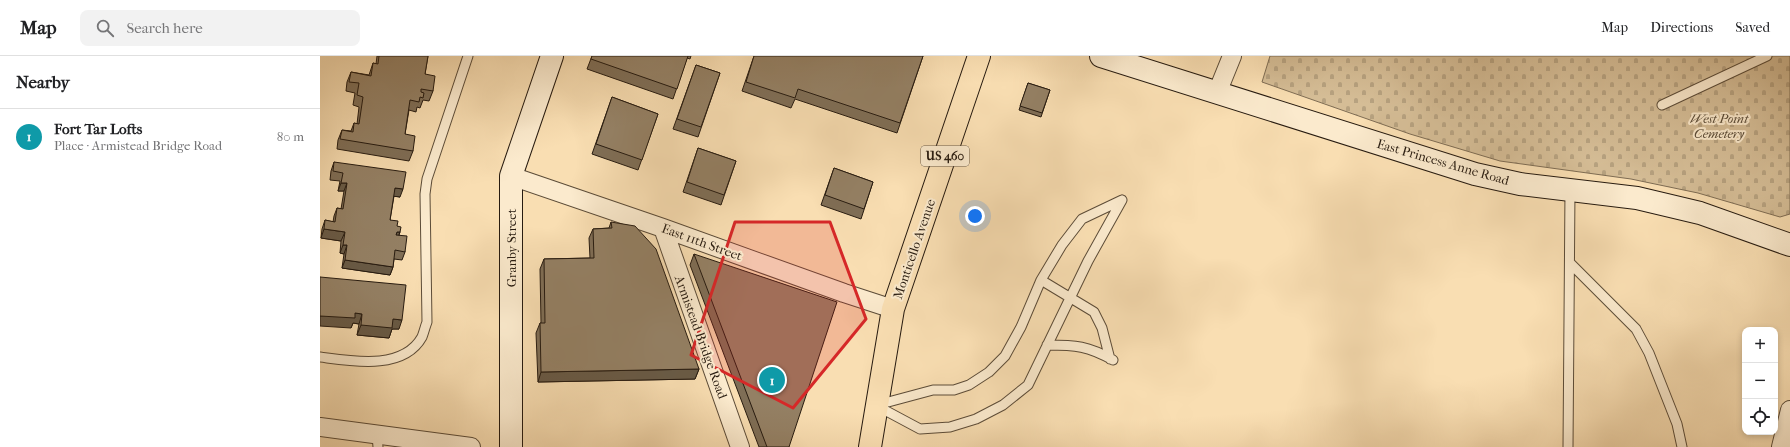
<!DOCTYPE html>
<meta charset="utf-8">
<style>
body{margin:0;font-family:"IM FELL French Canon",serif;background:#f2f2f2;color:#202124}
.controls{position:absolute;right:12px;bottom:12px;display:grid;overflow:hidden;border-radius:8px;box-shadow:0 2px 6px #0003}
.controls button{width:36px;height:36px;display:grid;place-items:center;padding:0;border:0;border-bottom:1px solid #e0e0e0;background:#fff;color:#202124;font:20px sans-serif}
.you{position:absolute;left:655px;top:160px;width:14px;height:14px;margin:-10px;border:3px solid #fff;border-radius:50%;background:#1a73e8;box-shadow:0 0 0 6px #1a73e833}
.badge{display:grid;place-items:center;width:26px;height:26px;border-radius:50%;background:#7c3aed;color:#fff;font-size:13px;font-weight:700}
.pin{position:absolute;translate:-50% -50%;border:2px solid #fff;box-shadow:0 1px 4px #0006}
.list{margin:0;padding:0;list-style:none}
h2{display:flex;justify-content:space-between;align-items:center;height:52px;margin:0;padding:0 16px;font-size:17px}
h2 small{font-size:13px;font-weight:400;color:#757577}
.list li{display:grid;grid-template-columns:26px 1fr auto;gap:12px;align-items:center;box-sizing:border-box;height:56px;padding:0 16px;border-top:1px solid #e0e0e0}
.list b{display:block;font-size:15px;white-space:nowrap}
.list p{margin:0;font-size:13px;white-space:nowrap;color:#757577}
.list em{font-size:13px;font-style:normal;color:#757577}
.icon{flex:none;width:22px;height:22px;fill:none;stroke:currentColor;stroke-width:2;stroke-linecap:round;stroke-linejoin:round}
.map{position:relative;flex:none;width:1470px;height:391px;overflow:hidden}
header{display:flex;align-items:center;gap:24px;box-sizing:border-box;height:56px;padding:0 20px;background:#fff;border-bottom:1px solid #e0e0e0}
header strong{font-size:19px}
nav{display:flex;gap:22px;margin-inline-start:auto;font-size:14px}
.search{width:280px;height:36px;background:#f2f2f2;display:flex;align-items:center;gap:10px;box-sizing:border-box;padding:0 14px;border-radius:8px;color:#757577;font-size:15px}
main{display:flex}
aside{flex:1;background:#fff}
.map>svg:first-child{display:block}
</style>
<header>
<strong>Map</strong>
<div class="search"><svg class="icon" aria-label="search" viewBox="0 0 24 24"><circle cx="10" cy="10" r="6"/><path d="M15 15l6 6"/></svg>Search here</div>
<nav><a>Map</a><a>Directions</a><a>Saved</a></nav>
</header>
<main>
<aside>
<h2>Nearby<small></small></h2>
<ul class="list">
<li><span class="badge" style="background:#0f9aa8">1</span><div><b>Fort Tar Lofts</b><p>Place · Armistead Bridge Road</p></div><em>80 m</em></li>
</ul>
</aside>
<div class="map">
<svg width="1470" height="391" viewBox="0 0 1470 391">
<defs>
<pattern id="cemetery-stones" width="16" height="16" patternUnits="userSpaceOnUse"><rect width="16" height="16" fill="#d5bd96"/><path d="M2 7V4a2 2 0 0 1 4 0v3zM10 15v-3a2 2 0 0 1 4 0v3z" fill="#b7a280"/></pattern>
</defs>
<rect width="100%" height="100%" fill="#f9deb2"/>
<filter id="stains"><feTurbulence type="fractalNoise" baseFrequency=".005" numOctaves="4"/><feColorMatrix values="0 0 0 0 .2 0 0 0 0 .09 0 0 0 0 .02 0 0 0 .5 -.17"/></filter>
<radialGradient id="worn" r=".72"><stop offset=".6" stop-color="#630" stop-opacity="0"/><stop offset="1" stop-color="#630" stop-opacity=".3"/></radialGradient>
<path fill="url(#cemetery-stones)" stroke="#7e6c53" d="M950 0H1470V158L1460 161 1378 137 1311 123 1180 105 1090 78 942 26Z"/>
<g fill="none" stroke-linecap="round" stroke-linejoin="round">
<defs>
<path id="lane" d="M1342 49 1447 0
M1250 207 1316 273 1329 297 1357 368 1362 391
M721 224 774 256 782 272 790 303
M727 289C756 289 768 290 793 304
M0 301C31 305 83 315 102 281 104 276 105 271 107 266L105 138 107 123 148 0
M557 349 613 334H634L649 329 669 316 685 300 701 271 721 224 742 189 762 163 802 144
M557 350 600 373 630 371 656 363 683 349 708 329 768 205 802 144
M57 379 58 391
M1248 391 1250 134"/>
<path id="street" d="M897 37 912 0
M191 120 343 172 524 237 573 253
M343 172 420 391
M0 371 151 391
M1461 391 1470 354"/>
<path id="secondary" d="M781 0 1155 118 1200 128 1317 142 1380 157 1470 189
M191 391V120L232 0"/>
<path id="primary" d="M550 391 573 253 659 0"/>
</defs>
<use href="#lane" stroke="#5c4c38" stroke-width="11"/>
<use href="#street" stroke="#5c4c38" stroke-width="20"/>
<use href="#secondary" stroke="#271b10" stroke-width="24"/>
<use href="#primary" stroke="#271b10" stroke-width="24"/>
<use href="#lane" stroke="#fbeacd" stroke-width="9"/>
<use href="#street" stroke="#fbeacd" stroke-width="18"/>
<use href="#secondary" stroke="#fbeacd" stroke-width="22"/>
<use href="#primary" stroke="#f9deb2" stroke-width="22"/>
</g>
<path fill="#7f6e56" stroke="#271b10" d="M57 0H108L105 18 113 35 109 45 103 44 100 52 97 51 96 56 89 54 85 78 93 95 89 105 17 93 18 84 22 74 31 75 34 67 37 68 39 51 33 49 35 37 26 35 27 26 31 16 49 19 53 7 56 8Z
M272 0H371L370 3 367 2 353 43 267 13Z
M434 0H603L577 77 475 43 471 52 422 35Z
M376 9 400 17 378 81 353 73Z
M708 27 730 34 721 61 699 54Z
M292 41 338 58 318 114 272 98Z
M378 92 416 105 401 149 363 136Z
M14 106 80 141 74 140 70 164 77 170 80 176 79 179 85 196 82 204 74 203 73 211 70 219 22 212 24 198 20 197 21 185 1 182 2 173 5 164 13 166 14 160 17 152 21 153 24 135H18L20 125 10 124 11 115Z
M514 112 553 126 541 163 501 149Z
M291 166 379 313 375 323 218 326 216 277 220 267H221L220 213 224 203 270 202 269 182 273 173 289 172Z
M374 198 469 391H439L370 209Z
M0 221 79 273H72L69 282 37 279 39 268 33 267 31 272Z"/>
<path fill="#685a46" stroke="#271b10" d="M21 127H27L24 135H18Z
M75 132 83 133 80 141 72 140Z
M4 173 25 176 21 185 1 182Z
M77 176H80L77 184H74Z
M23 189H27L24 198 20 197Z
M25 204 73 211 70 219 22 212Z
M35 257 42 258 39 268 33 267 31 272 0 270V260Z
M73 263 82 264 79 273H72L69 282 37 279 41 269Z
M379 313 375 323 218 326 221 316Z"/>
<path fill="#948064" stroke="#271b10" d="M59 0H108L105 18 115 20 113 35 101 33V36L104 37 103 42 100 41 99 46 90 44 85 78 95 80 93 95 20 83 22 74 33 76 34 67 39 68 43 41 37 39 39 27 29 26 31 16 51 20 53 7 58 8Z
M272 0H368L357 33 271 3Z
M434 0H603L580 67 478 33 475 42 426 26Z
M376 9 400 17 381 71 357 63Z
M708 27 730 34 722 57 700 50Z
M292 41 338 58 322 104 276 88Z
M378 92 416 105 404 139 367 126Z
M14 106 86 116 83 133 75 132 70 164 78 165 77 170 81 171 80 176H77L76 179 87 180 85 196 75 194 73 211 25 204 27 189H23L25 176 4 173 5 164 15 166 17 152 23 153 27 127H21L23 117 13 115Z
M514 112 553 126 544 153 505 139Z
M291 166 315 170 336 193 379 313 221 316 220 267H225L224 203 274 202 273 173 292 172Z
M374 198 517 246 469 391H447Z
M0 221 86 229 82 264 73 263 72 272 41 269 42 258 35 257V262L0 260Z"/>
<path fill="#d62828" fill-opacity="0.2" stroke="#d62828" stroke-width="3" stroke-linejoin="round" d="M415 166H510L546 263 473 352 371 299Z"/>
<g text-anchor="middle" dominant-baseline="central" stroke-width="4" stroke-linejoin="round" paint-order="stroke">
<rect fill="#fbeacd" stroke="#675949" stroke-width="1" x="601" y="90" width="48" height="20" rx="3"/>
<g font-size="12" font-weight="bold" fill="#271b10">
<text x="625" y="100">US 460</text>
</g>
<g font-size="13" font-style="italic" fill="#5b4c38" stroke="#fbeacd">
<text x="1399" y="62">West Point<tspan x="1399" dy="15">Cemetery</tspan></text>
</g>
<g font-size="13" fill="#271b10" stroke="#fbeacd">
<text transform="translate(1123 106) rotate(16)">East Princess Anne Road</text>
<text transform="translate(382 186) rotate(20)">East 11th Street</text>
<text transform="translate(191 192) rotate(-90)">Granby Street</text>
<text transform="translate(594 193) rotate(-71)">Monticello Avenue</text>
<text transform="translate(381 281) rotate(70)">Armistead Bridge Road</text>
</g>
</g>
<rect width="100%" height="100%" filter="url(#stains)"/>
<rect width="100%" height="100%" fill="url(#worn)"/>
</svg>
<div class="controls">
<button>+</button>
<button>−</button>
<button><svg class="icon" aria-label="locate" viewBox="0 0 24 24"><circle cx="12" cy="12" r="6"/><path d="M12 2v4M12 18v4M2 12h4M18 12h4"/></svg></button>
</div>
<div class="you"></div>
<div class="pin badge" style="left:452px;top:324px;background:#0f9aa8">1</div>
</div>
</main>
